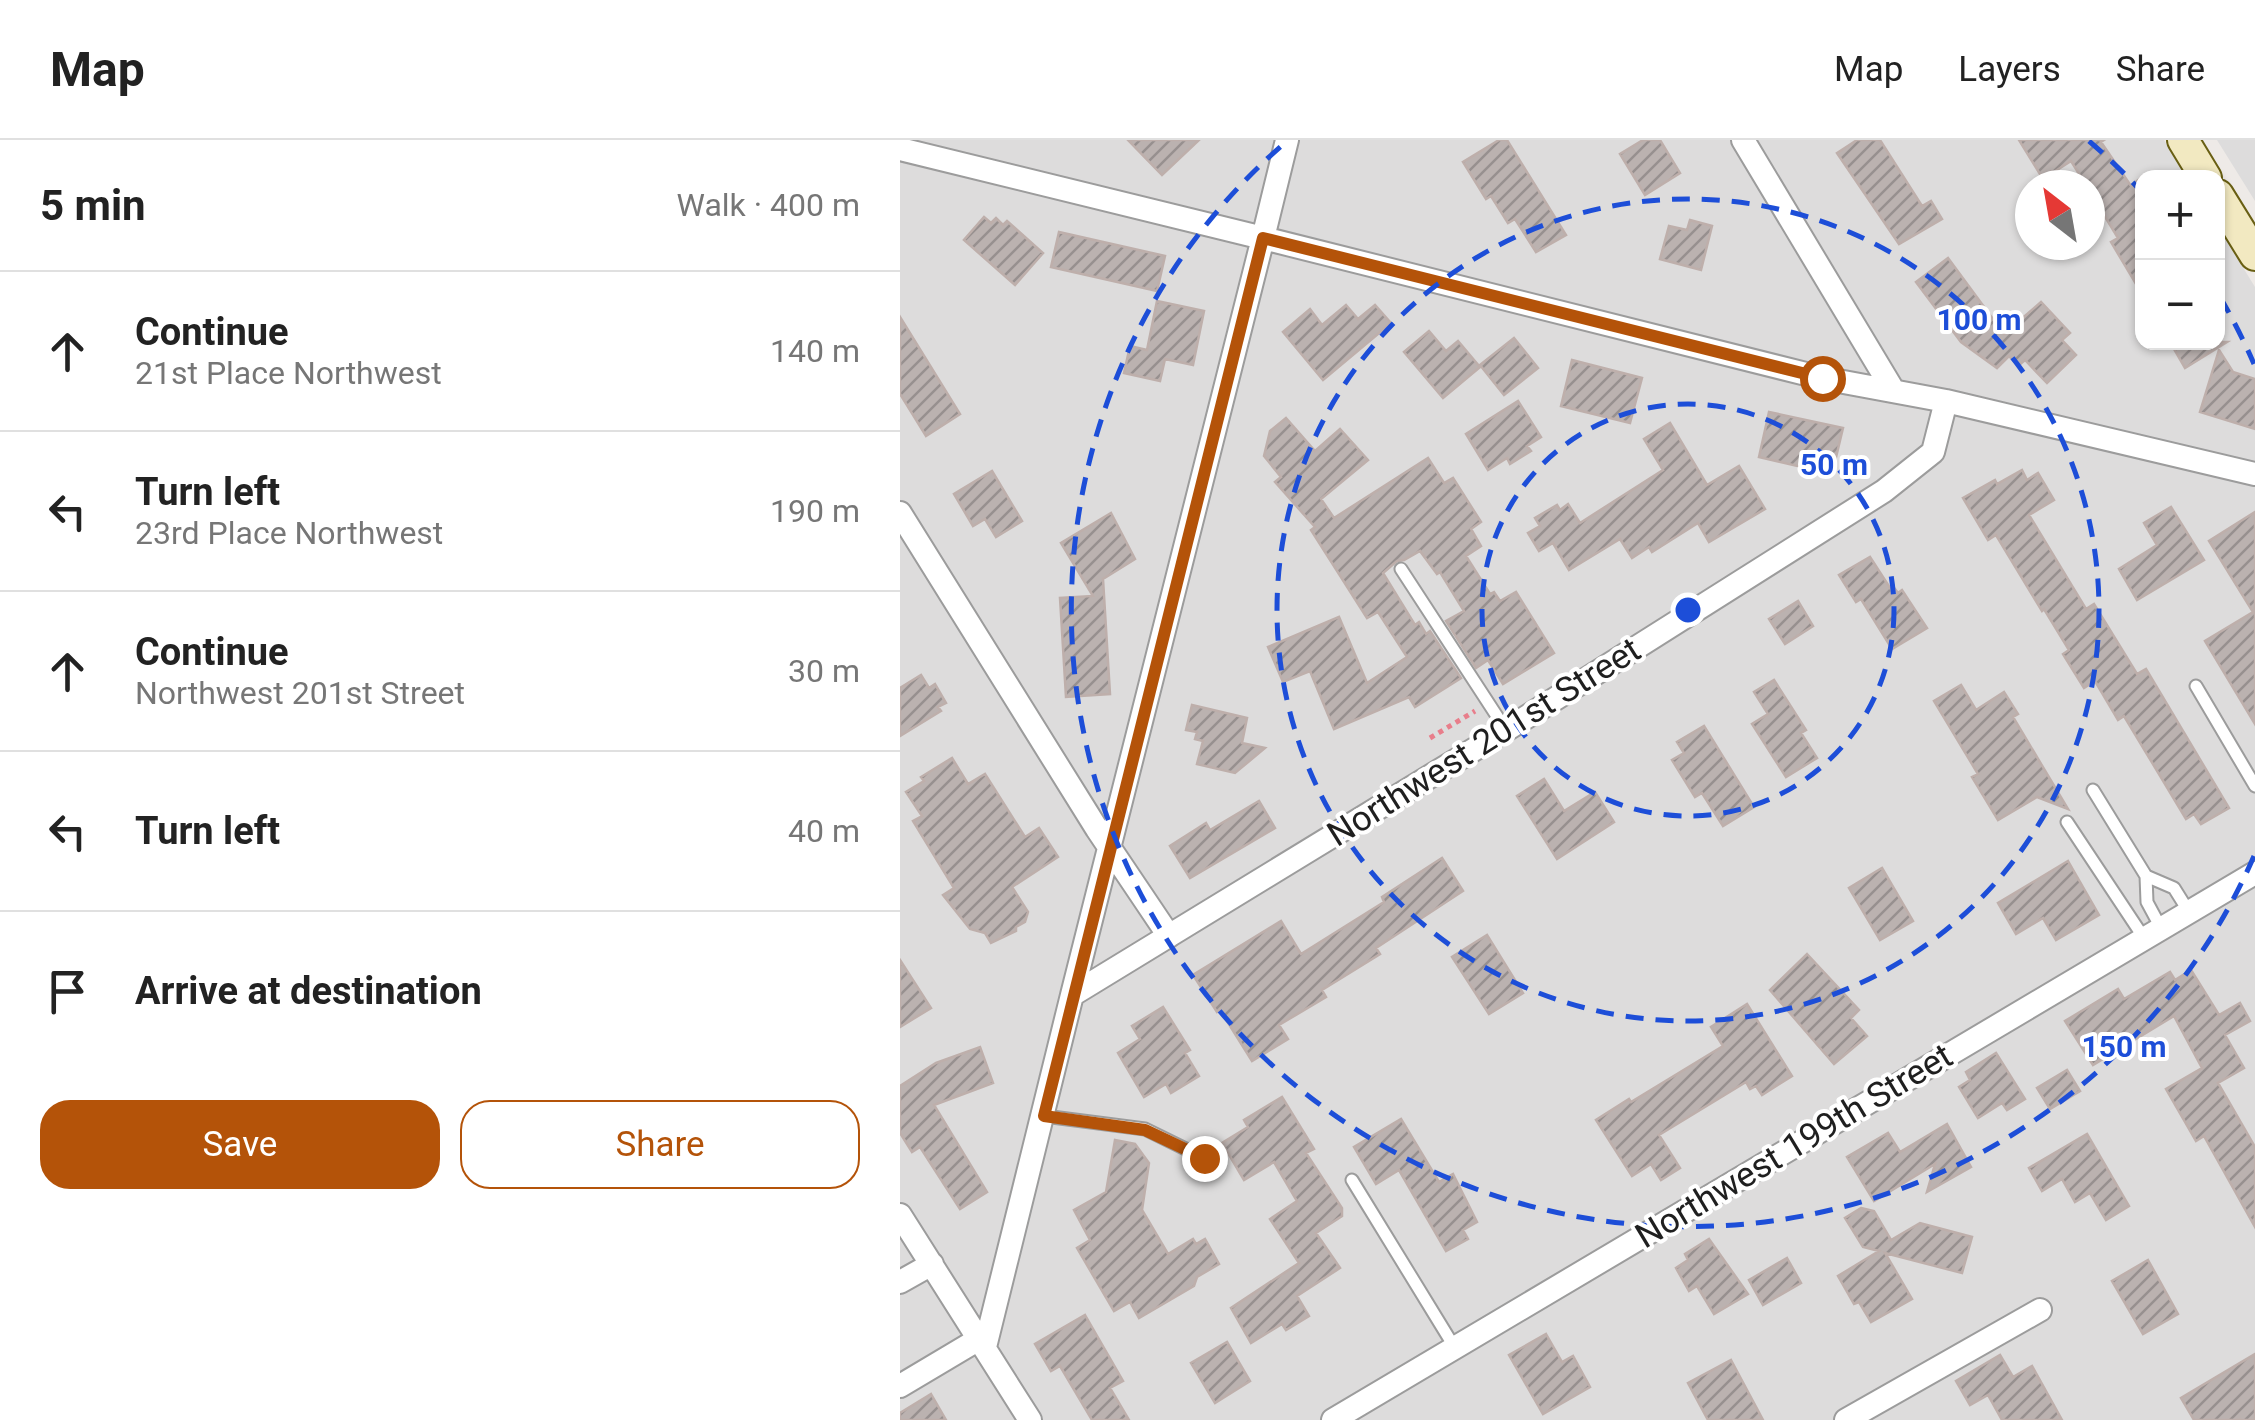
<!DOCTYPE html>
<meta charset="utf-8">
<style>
body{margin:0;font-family:Roboto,sans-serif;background:#f6f6f6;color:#222}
.controls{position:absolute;right:30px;top:30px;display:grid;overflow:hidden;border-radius:20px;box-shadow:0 2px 8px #0004}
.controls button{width:90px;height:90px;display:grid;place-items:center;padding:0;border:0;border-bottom:2px solid #e0e0e0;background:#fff;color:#222;font:50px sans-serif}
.compass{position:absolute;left:1115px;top:30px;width:90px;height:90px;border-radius:50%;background:#fff;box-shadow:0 2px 8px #0004;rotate:329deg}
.stop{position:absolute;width:30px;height:30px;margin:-22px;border:8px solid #b45309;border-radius:50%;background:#fff}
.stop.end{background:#b45309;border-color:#fff;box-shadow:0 2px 10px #0008}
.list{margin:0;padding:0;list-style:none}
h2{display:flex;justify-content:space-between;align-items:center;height:130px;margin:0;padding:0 40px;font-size:42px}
h2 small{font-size:32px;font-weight:400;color:#767676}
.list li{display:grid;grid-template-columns:65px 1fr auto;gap:30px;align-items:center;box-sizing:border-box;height:160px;padding:0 40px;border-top:2px solid #e0e0e0}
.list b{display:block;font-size:38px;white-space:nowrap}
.list p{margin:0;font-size:32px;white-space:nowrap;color:#767676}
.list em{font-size:32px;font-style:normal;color:#767676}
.actions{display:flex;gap:20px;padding:30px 40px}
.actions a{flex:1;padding:22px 0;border:2px solid #b45309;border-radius:30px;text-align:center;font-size:35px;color:#b45309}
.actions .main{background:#b45309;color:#fff}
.icon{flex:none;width:55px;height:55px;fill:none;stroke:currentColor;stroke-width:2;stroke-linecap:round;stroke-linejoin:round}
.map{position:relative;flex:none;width:1355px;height:1280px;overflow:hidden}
header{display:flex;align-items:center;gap:60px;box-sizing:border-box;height:140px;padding:0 50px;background:#fff;border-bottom:2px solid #e0e0e0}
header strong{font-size:48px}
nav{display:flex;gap:55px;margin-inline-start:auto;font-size:35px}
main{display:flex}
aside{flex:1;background:#fff}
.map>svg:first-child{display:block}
</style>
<header>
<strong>Map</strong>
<nav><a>Map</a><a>Layers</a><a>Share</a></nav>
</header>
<main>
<aside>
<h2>5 min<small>Walk · 400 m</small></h2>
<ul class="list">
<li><svg class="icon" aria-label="ahead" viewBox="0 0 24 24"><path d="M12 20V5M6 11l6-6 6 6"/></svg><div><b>Continue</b><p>21st Place Northwest</p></div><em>140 m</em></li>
<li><svg class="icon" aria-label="left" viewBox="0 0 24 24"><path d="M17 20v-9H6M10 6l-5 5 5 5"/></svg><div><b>Turn left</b><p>23rd Place Northwest</p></div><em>190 m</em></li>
<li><svg class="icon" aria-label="ahead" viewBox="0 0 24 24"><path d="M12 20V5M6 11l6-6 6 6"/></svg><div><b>Continue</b><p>Northwest 201st Street</p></div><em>30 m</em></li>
<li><svg class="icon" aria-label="left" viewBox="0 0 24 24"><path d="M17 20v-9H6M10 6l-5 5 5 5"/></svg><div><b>Turn left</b></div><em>40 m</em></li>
<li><svg class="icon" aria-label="arrive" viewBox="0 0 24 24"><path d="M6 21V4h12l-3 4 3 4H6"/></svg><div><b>Arrive at destination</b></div></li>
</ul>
<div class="actions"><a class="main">Save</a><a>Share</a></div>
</aside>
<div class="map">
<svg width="1355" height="1280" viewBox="0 0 1355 1280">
<defs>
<pattern id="building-hatch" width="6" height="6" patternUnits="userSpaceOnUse" patternTransform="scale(2.5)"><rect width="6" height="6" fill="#bbb2b0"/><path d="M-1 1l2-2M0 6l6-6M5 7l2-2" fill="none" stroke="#97908f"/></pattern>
</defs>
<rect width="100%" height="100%" fill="#eeeae7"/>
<path fill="#dddcdc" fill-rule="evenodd" d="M0 0H1264L1287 37 1242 38V202H1318V87L1355 147V1280H0ZM1130 45H1190V105H1130Z
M1317 0H1355V61Z"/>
<path fill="url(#building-hatch)" stroke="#beafab" stroke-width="2.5" d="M228 0H299L262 35Z
M599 0H607L666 95 636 112 615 79 608 83 591 56 586 59 563 22Z
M743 0H760L780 33 745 55 720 14Z
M957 0H980L1022 66 1031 61 1042 79 999 104 937 13Z
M1119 0H1204L1201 2 1231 46 1242 37V154L1211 102 1218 98 1190 52V45H1186L1171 21 1143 39Z
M84 77 91 83 96 78 103 85 107 81 143 113 115 145 64 100Z
M790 80 812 86 801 130 760 119 769 86 787 90Z
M159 92 265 116 257 151 151 127Z
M1048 118 1104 194 1141 162 1170 193 1162 200 1176 215 1147 243 1125 220 1118 226 1109 216 1097 228 1061 202 1016 142Z
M257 161 304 171 293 225 265 219 260 241 224 233 230 206 247 210Z
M446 165 458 179 475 165 491 183 423 240 383 192 410 169 422 185Z
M0 177 60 274 26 296 0 254Z
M529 191 546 211 558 201 580 227 543 258 504 212Z
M614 198 638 228 604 255 580 225Z
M1270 202H1327L1285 228Z
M1319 210 1333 232 1355 239V289L1300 272Z
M672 220 742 238 730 283 661 266Z
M618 261 641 297 627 306 631 311 610 324 607 318 588 330 566 294Z
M869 272 943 288 932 334 859 317Z
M386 278 415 311 440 289 468 320 421 359 434 378 528 318 544 343 553 338 581 382 571 389 581 406 566 416 590 454 594 452 600 461 616 452 654 513 603 544 588 520 576 528 546 481 564 471 540 432 537 434 520 411 504 420 497 421 483 433 515 485 519 482 526 494 530 491 561 538 515 567 509 557 434 589 410 531 383 542 368 507 439 477 467 543 507 517 478 472 467 478 411 390 415 387 375 342 381 337 364 316 370 291Z
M770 283 807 345 839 326 865 369 809 402 798 383 752 412 749 407 732 418 720 399 669 430 653 403 639 411 628 393 640 386 635 378 657 365 660 370 668 364 680 383 763 330 744 299Z
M1122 330 1127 340 1138 333 1154 360 1129 375 1186 469 1194 464 1237 534 1246 529 1329 668 1301 684 1294 674 1286 679 1224 576 1218 580 1195 541 1184 548 1163 514 1169 510 1144 469 1142 471 1096 395 1088 400 1063 358 1095 340 1097 344Z
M92 331 122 381 96 397 85 379 73 386 54 354Z
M1271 367 1304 420 1237 460 1219 429 1257 405 1244 383Z
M1355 372V584L1305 501 1353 472 1309 401Z
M211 373 235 419 203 439 210 554 166 557 160 458 193 456 161 403Z
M970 417 992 451 995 449 998 453 1002 450 1027 488 992 509 961 459 956 462 939 435Z
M898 461 913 486 885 504 869 479Z
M21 535 29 548 35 544 46 563 38 567 41 571 0 596V548Z
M874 540 906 590 901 593 917 618 886 637 852 584 868 574 854 552Z
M1061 545 1076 570 1104 552 1118 574 1113 577 1168 669 1137 657 1098 680 1072 637 1078 634 1034 561Z
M292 565 347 578 342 603 365 608 335 633 297 624 303 601 295 599 297 592 286 590Z
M804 586 854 667 823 686 802 653 795 657 772 620 784 613 777 602Z
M52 618 68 644 85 634 125 697 139 688 158 717 112 747 128 772 125 782 116 787V791L91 803 85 793 70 789 43 755 54 748 13 681 22 676 6 652 24 641 21 637Z
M644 639 664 671 695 652 714 682 657 719 617 656Z
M359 661 375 688 290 738 270 706 306 683 310 690Z
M542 718 563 751 476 808 480 814 422 850 426 857 379 885 388 899 352 921 320 870 317 872 293 835 381 781 401 814 484 762 482 757Z
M1168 721 1199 775 1156 800 1143 778 1116 794 1098 763Z
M982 728 1013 781 980 800 949 748Z
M587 795 623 853 589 874 552 817Z
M907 814 959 870 951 878 967 896 934 924 870 850Z
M0 820 31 868 0 887Z
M1291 830 1319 875 1340 863 1350 881 1325 895 1344 928 1318 943 1355 1007V1087L1304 996 1296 1001 1266 949 1302 928 1274 876 1193 925 1165 881 1218 849 1224 859 1270 832 1275 840Z
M847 864 892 936 862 955 856 946 850 949 846 942 759 995 780 1028 761 1040 751 1024 732 1036 696 980 729 959 731 962 823 906 811 887Z
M263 867 290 910 285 913 299 936 271 953 266 944 244 957 218 913 240 899 232 886Z
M80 907 93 943 34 965 87 1052 60 1069 20 1007 12 1012 0 993V946L36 923Z
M1096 913 1125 959 1107 970 1102 963 1078 978 1059 947 1070 940 1066 932Z
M1167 930 1180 951 1150 969 1137 948Z
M382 957 414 1009 406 1013 442 1068V1076L416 1093 440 1128 397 1156 409 1176 386 1190 382 1184 351 1203 331 1168 399 1123 370 1079 397 1061 374 1022 344 1040 322 1003 348 987 344 980Z
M501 979 539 1042 553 1034 577 1082 563 1090 568 1099 546 1111 499 1030 476 1044 454 1007Z
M1047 984 1071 1027 1027 1052 1035 1024 974 1061 947 1017 988 993 1000 1012Z
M1187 994 1229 1066 1206 1080 1190 1053 1175 1062 1162 1039 1142 1051 1129 1028Z
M215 1000 235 1004 249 1023 242 1070 268 1114 293 1099 296 1104 305 1099 319 1124 297 1137 294 1146 239 1178 230 1162 214 1171 177 1108 190 1100 174 1070 206 1052Z
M961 1068 974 1071 991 1100 1020 1083 1072 1097 1062 1133 985 1113 1012 1159 971 1182 959 1162 954 1164 938 1136 979 1111 963 1107 945 1078Z
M809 1099 848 1154 814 1174 797 1146 789 1151 776 1128 788 1120 785 1114Z
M887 1118 901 1143 863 1165 849 1140Z
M1248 1120 1278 1174 1243 1194 1212 1141Z
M185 1175 223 1241 210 1248 229 1280H192L160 1226 151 1231 135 1204Z
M646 1194 662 1222 673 1216 690 1247 643 1274 609 1215Z
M327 1202 350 1241 315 1263 291 1223Z
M1355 1214V1280H1294L1281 1258Z
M1100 1215 1113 1237 1132 1226 1162 1280H1102L1088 1255 1070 1265 1056 1241Z
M831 1220 863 1280H808L788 1243Z
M31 1254 46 1280H0V1273Z"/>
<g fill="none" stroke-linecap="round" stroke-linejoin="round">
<defs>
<path id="lane" d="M501 429 606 590
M1296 546 1355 646
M1193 650 1246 736 1247 762 1261 788
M1167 682 1244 798
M1246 736 1274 748 1289 772
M144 976 245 989 304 1018
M452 1040 555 1208"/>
<path id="street" d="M387 0 363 98 922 238 1046 261
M843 0 993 250
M0 9 363 98 172 855
M0 373 197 689 269 796
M0 1075 130 1280
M0 1142 32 1124
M85 1207 172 855 606 590 984 351 1033 312 1046 261 1355 334
M0 1246 79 1199
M433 1280 1355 733
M946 1280 1140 1170"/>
<path id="secondary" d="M1283 0 1306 38
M1318 55 1355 115"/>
</defs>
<use href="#lane" stroke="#9c9c9c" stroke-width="15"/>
<use href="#street" stroke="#9c9c9c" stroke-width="26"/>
<use href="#secondary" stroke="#695f13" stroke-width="34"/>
<path stroke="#e87e8b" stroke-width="5" stroke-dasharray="5 5" stroke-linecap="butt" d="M530 598 575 571"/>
<use href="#lane" stroke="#fff" stroke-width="11"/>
<use href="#street" stroke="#fff" stroke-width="22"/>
<use href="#secondary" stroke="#f2e9c1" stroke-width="30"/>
</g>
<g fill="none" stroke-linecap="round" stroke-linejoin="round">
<path stroke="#b45309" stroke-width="12" d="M304 1018 245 990 144 976 363 98 922 238"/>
</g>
<g fill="none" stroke="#1d4ed8" stroke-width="5" stroke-dasharray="18 12">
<circle cx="788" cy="470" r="206"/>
<circle cx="788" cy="470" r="411"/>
<path d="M1354 716A617 617 0 1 1 387 1M1189 1A617 617 0 0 1 1239 49M1320 157A617 617 0 0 1 1354 224"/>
</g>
<g text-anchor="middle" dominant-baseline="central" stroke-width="8" stroke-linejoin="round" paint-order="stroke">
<g font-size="35" fill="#1f1f1f" stroke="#fff">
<text transform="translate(584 602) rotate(-32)">Northwest 201st Street</text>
<text transform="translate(894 1006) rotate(-31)">Northwest 199th Street</text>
</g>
</g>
<circle cx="788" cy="470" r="15" fill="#1d4ed8" stroke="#fff" stroke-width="5"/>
<g font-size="30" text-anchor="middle" font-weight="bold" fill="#1d4ed8" stroke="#fff" stroke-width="8" stroke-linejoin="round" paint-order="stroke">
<text x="1079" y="190">100 m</text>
<text x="934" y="335">50 m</text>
<text x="1224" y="917">150 m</text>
</g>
</svg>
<div class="controls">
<button>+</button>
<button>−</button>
</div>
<svg class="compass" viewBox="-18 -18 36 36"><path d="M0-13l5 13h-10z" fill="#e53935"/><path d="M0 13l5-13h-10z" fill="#767676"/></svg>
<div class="stop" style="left:922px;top:238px"></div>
<div class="stop end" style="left:304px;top:1018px"></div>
</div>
</main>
